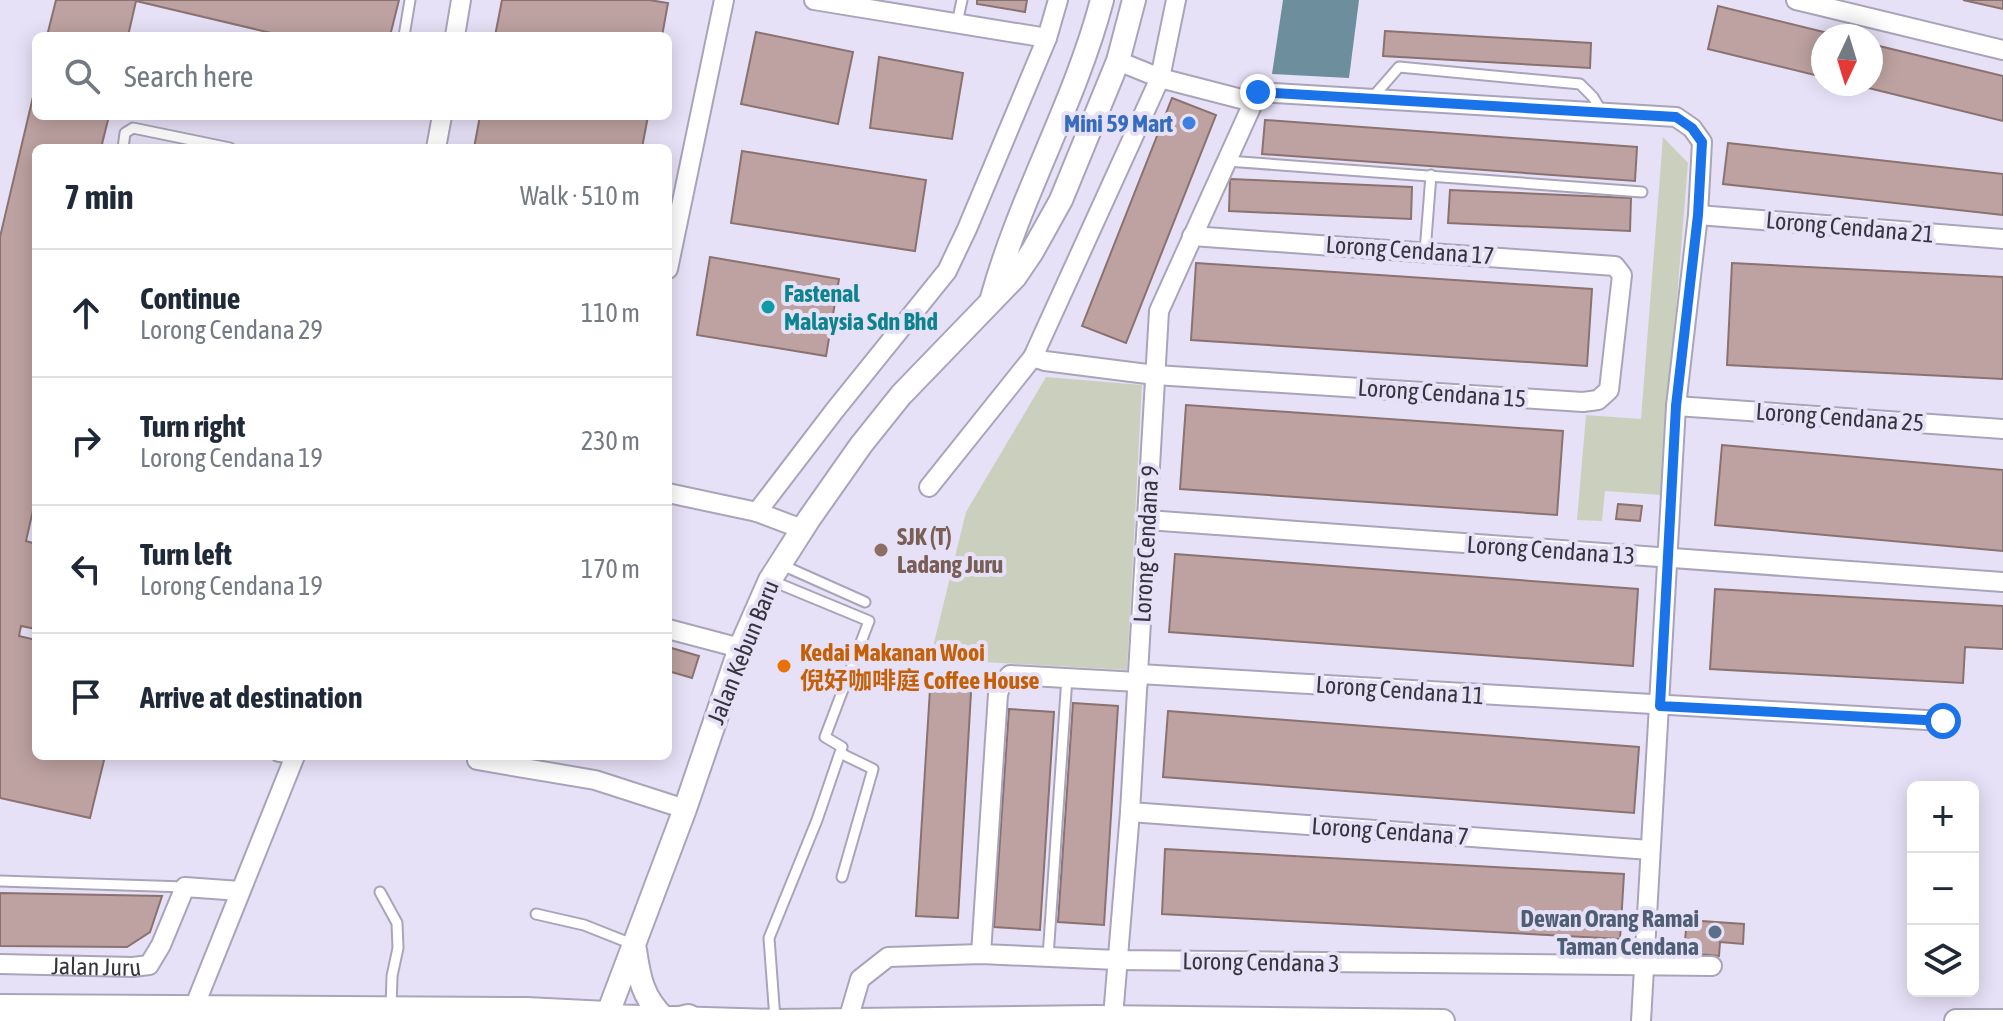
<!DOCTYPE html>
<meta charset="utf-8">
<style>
body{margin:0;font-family:"Asap Condensed","Noto Sans SC",sans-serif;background:#f2f2f3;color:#1f2937}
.controls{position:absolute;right:24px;bottom:24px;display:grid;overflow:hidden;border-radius:12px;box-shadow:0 4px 20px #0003}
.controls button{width:72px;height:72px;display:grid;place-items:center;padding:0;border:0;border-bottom:2px solid #e0e1e3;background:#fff;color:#1f2937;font:40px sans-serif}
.compass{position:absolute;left:1811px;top:24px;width:72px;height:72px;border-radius:50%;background:#fff;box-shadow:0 4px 20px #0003;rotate:184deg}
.stop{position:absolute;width:24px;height:24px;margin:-18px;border:6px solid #1a73e8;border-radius:50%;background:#fff}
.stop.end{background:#1a73e8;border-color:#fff;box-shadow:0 2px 8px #0008}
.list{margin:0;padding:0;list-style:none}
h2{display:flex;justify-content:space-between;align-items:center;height:104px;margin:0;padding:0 32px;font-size:34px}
h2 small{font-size:26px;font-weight:400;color:#747a83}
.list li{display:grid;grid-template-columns:52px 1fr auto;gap:24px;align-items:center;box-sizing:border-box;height:128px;padding:0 32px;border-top:2px solid #e0e1e3}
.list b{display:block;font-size:30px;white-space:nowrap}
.list p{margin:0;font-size:26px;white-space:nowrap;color:#747a83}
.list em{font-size:26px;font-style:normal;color:#747a83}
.icon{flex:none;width:44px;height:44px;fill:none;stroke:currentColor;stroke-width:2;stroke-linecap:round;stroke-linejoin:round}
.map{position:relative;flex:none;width:2003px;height:1021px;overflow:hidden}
.search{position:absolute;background:#fff;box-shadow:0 4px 20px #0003;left:32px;top:32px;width:640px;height:88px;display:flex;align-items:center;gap:20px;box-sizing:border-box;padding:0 28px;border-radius:12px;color:#747a83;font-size:30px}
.panel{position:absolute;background:#fff;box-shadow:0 4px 20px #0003;left:32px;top:144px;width:640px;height:616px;border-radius:12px}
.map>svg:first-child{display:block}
</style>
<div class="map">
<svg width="2003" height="1021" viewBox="0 0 2003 1021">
<rect width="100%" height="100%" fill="#e7e1f7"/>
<path fill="#cad0bd" d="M1663 137 1688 163 1661 495 1605 491 1602 521 1577 520 1586 415 1641 419Z
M1046 377 1142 385 1127 670 930 659 966 512Z"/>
<path fill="#6d8e9d" d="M1283 0H1359L1349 78 1272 74Z"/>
<path fill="#bda2a1" stroke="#8a7270" stroke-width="2" d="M56 0H399L390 36H284L136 1 128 36H47Z
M502 0H649L668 3 662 36H495Z
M977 0H1027L1025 12 977 4Z
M1963 0H2003V9Z
M1718 6 1840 36H1823V77L1708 49Z
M1385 31 1591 43 1590 68 1383 56Z
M756 32 853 52 838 124 741 104Z
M1871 44 2003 76V121L1852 84H1871Z
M879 57 963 73 952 139 870 128Z
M36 84V116H109L101 148H36V497L26 541 36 544V629L21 626 19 636 36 640V756H105L90 818 0 798V237Z
M1172 98 1216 115 1126 343 1082 326Z
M480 116H648L642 148H474Z
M1265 120 1637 147 1635 181 1262 154Z
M1728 143 2003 174V215L1723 184Z
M742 151 926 180 915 251 731 223Z
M1230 179 1412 187 1411 219 1229 211Z
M1450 190 1631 198 1630 231 1448 223Z
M710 257 839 279 826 356 697 335Z
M1196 263 1592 289 1587 366 1191 340Z
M1732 263 2003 277V379L1727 365Z
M1186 405 1563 431 1557 515 1180 489Z
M1722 445 2003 470V551L1715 525Z
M1618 504 1642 506 1640 521 1616 519Z
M1175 554 1638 589 1633 666 1169 632Z
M1715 589 2003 606V649L1965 647 1963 683 1710 669Z
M668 647 699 656 692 678 668 671Z
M931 673 972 675 958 918 916 916Z
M1073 703 1118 706 1104 925 1058 922Z
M1009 709 1054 712 1040 930 994 927Z
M1168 711 1639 747 1634 813 1163 777Z
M1165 849 1624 874 1620 939 1162 914Z
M0 893 162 896 150 932 127 947 0 946Z
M1687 920 1744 924 1743 944 1720 942 1719 956 1697 954 1698 941 1685 940Z"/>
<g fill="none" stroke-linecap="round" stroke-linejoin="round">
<defs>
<path id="service" d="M957 23 962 0
M404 36 410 0
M1372 98 1399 67 1580 84 1593 97 1602 112
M123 148 125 133 133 128 230 148
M1227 161 1642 192
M1425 252 1431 175
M782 565 865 602
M770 580 869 621 825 737 842 747 817 820 769 938 775 1019
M840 753 873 769 842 877
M277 756 294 759
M0 881 185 887
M380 892 397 923 398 948 392 976 391 1008
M536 914 584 925 632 944
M1048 957 1067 677"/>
<g id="minor">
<path d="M814 0 1047 38"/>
<path d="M1796 0 2003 50"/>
<path d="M455 36 461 0"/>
<path d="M1118 61 1160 78 1253 102"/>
<path d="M436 148 442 116"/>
<path d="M1698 215 2003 239"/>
<path d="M668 269 724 0"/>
<path d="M1033 357 1045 361 1155 375 1583 402 1598 400 1609 390 1622 275 1615 266 1192 236"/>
<path d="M1676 406 2003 429"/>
<path d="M929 487 1033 357 1160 78 1176 0"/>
<path d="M668 493 757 512 802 529"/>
<path d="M757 512 835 410 947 271 967 229 1047 38 1058 0"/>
<path d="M1147 520 2003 582"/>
<path d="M668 629 740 648"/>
<path d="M1139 674 1943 721"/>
<path d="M477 760 595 780 685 809"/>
<path d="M1130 812 1650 850"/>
<path d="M981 954 998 694 1002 683 1010 675 1138 682"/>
<path id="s1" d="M0 964 133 967 149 965 161 945 185 887 240 891"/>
<path d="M193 1010 295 756"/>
<path d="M1113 1017 1130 812 1159 311 1258 92 1676 117 1692 128 1702 142 1698 215 1676 406 1641 1021"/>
<path d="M848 1020 860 979 888 957 981 954 1117 960 1712 966"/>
</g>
<path id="tertiary" d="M1134 0 1118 61 1061 200 1032 252 1015 277 901 395 861 445 809 519 770 580 740 648 685 809 607 1016 775 1021 1096 1017 1443 1021
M992 298C1020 196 1075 103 1102 0
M635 950C639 978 643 998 664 1018
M1956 1021H2003"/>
<path id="primary" d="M0 1009 526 1012 607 1016 605 1021
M680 1021 688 1019"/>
</defs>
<use href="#service" stroke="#aaa4ba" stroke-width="13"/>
<use href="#minor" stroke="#aaa4ba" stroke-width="22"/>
<use href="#tertiary" stroke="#aaa4ba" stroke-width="26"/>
<use href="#primary" stroke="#aaa4ba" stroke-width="32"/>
<use href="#service" stroke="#fff" stroke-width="9"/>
<use href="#minor" stroke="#fff" stroke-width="18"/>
<use href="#tertiary" stroke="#fff" stroke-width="22"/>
<use href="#primary" stroke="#fff" stroke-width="28"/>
</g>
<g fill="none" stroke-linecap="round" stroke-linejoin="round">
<path stroke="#1a73e8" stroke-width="10" d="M1258 92 1676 117 1692 128 1702 142 1698 215 1676 406 1660 706 1943 721"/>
</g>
<circle fill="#3f7fe0" stroke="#e7e1f7" stroke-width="3" cx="1189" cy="123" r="8"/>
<circle fill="#0f9aa8" stroke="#e7e1f7" stroke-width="3" cx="768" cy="307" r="8"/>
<circle fill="#8d6e63" stroke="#e7e1f7" stroke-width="3" cx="881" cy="550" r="8"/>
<circle fill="#e8710a" stroke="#e7e1f7" stroke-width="3" cx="784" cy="666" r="8"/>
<circle fill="#5c6f8a" stroke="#e7e1f7" stroke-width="3" cx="1715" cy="932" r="8"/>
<g text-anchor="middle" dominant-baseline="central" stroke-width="8" stroke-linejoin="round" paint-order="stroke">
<g font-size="24" font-weight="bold" fill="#366cbe" stroke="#e7e1f7" text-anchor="end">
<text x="1173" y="123">Mini 59 Mart</text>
</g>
<g font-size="24" fill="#36343d" stroke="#e7e1f7">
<text transform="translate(1850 227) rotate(5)">Lorong Cendana 21</text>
<text transform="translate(1410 250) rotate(4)">Lorong Cendana 17</text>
<text transform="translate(1442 393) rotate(4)">Lorong Cendana 15</text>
<text transform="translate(1840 417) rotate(4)">Lorong Cendana 25</text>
<text transform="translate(1146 544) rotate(-87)">Lorong Cendana 9</text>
<text transform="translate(1551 550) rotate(4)">Lorong Cendana 13</text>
<text transform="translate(743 652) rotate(-68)">Jalan Kebun Baru</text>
<text transform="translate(1400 690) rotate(4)">Lorong Cendana 11</text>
<text transform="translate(1390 831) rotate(4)">Lorong Cendana 7</text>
<text transform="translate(1261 962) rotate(1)">Lorong Cendana 3</text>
<text stroke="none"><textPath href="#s1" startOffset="96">Jalan Juru</textPath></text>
</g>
<g font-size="24" font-weight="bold" fill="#0d838f" stroke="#e7e1f7" text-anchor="start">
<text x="784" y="293">Fastenal<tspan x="784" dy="28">Malaysia Sdn Bhd</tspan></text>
</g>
<g font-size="24" font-weight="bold" fill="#785e54" stroke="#e7e1f7" text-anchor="start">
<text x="897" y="536">SJK (T)<tspan x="897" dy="28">Ladang Juru</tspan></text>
</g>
<g font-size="24" font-weight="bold" fill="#c56008" stroke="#e7e1f7" text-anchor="start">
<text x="800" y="652">Kedai Makanan Wooi<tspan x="800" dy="28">倪好咖啡庭 Coffee House</tspan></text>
</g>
<g font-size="24" font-weight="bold" fill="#4e5e75" stroke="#e7e1f7" text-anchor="end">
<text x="1699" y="918">Dewan Orang Ramai<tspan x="1699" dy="28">Taman Cendana</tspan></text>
</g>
</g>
</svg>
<div class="controls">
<button>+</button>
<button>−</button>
<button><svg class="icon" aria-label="layers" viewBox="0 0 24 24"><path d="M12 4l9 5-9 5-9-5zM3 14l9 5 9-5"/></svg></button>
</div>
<svg class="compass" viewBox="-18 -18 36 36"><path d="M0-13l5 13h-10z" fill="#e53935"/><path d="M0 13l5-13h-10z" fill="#747a83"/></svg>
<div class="stop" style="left:1943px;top:721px"></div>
<div class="stop end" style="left:1258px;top:92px"></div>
<div class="search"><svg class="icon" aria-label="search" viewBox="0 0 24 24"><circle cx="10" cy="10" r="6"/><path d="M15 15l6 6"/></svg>Search here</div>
<section class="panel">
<h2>7 min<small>Walk · 510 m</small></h2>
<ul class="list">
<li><svg class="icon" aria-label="ahead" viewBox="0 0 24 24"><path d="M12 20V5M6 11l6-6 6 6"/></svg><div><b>Continue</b><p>Lorong Cendana 29</p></div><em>110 m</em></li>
<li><svg class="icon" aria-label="right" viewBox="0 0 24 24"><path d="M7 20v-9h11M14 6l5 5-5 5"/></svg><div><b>Turn right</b><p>Lorong Cendana 19</p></div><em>230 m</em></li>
<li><svg class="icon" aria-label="left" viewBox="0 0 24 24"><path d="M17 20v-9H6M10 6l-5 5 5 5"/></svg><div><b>Turn left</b><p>Lorong Cendana 19</p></div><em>170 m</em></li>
<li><svg class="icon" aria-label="arrive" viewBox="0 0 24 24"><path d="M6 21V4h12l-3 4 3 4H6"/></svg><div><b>Arrive at destination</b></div></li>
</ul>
</section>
</div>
